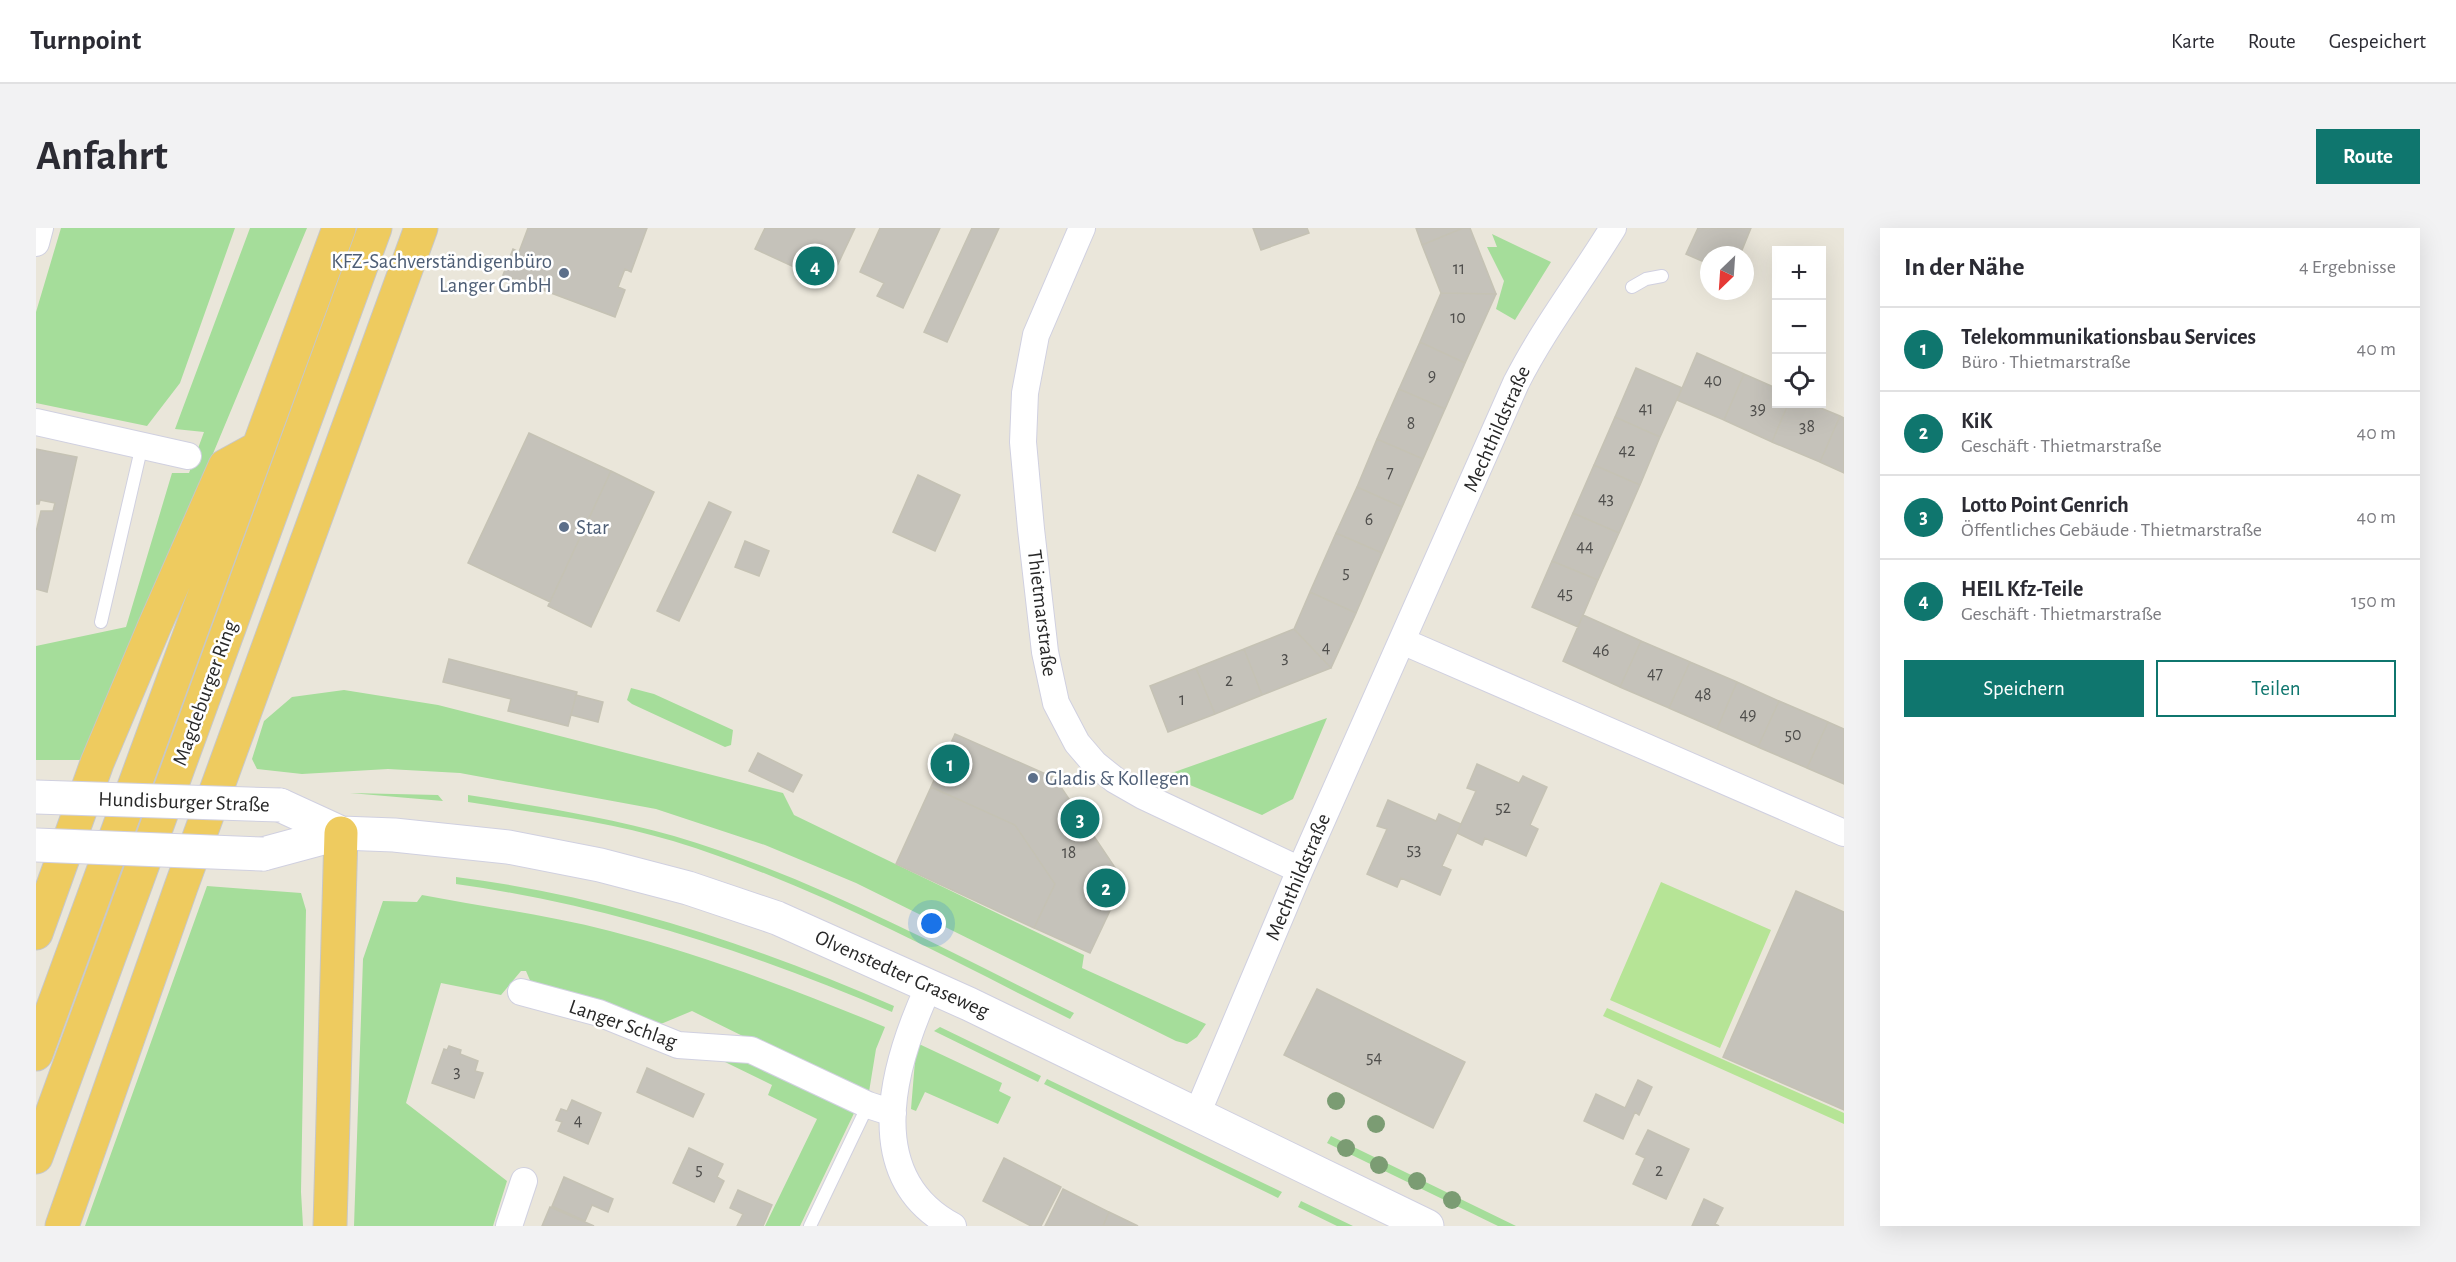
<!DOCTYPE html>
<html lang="de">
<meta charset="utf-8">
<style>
body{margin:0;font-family:"Alegreya Sans",sans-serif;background:#f2f2f3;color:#2b2b33}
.controls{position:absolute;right:18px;top:18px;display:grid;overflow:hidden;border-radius:0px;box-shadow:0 6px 24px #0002}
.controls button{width:54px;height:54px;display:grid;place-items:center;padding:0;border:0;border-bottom:2px solid #e1e1e2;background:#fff;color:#2b2b33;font:30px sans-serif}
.compass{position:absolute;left:1664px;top:18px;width:54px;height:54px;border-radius:50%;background:#fff;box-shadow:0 6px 24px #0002;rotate:205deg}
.you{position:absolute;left:896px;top:696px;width:21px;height:21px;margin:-15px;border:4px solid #fff;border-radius:50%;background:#1a73e8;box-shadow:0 0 0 9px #1a73e833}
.badge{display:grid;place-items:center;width:39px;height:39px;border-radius:50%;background:#0f766e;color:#fff;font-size:20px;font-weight:700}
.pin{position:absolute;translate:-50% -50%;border:3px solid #fff;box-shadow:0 2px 6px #0006}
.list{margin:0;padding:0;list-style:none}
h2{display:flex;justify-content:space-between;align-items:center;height:78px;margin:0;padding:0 24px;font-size:26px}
h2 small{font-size:20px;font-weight:400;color:#7c7c81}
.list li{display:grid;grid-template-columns:39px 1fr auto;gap:18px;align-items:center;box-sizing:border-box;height:84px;padding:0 24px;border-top:2px solid #e1e1e2}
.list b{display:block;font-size:22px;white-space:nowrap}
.list p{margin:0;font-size:20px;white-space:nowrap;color:#7c7c81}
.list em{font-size:20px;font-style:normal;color:#7c7c81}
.actions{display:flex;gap:12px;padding:18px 24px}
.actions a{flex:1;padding:14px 0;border:2px solid #0f766e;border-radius:0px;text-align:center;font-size:21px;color:#0f766e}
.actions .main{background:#0f766e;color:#fff}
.icon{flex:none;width:33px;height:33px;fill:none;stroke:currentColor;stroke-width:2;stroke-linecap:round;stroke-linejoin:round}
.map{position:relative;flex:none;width:1808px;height:998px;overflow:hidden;border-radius:0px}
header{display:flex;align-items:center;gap:36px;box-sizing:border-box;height:84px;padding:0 30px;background:#fff;border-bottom:2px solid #e1e1e2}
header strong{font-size:28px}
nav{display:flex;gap:33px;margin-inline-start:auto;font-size:21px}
.intro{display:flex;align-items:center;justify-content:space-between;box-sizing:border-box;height:144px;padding:0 36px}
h1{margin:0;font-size:42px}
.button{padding:15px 27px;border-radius:0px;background:#0f766e;color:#fff;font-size:21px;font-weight:700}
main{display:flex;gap:36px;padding:0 36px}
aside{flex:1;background:#fff;border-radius:0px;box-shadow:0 6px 24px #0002}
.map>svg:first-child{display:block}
</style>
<header>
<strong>Turnpoint</strong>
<nav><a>Karte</a><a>Route</a><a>Gespeichert</a></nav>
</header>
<div class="intro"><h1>Anfahrt</h1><a class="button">Route</a></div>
<main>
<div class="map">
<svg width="1808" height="998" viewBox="0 0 1808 998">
<rect width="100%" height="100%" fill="#eae6da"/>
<path fill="#a5dd9a" d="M25 0H199L144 155 111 198 0 175V84Z
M214 0H271L166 252 45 532H0V418L90 399 136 245H153L168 204 139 201Z
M1456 6 1515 34 1479 92 1460 81 1468 53 1451 19H1461Z
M595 460 618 466 697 502 695 517 689 519 596 476 591 472Z
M308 462 402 477 747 565 758 587 1048 727 1046 740 1170 796 1161 809 1151 816 1140 813 820 655 729 617 620 581 424 545 352 541 266 546 221 541 216 531 228 493 256 469Z
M1291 490 1257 571 1226 587 1130 547Z
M314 565 402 567 407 573Z
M432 567C501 578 571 589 638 608 778 649 907 721 1038 785L1034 791C905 727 777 656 637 613 571 593 501 585 432 574Z
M420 649C572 668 718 717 858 778L856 784C716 724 571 677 420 656Z
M171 658 265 665 270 682 265 964 267 998H49Z
M386 667C449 679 512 687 574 703 668 727 760 762 849 799L840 821 832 870 656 783 620 798 496 757 490 743H485L465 767 405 755 370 875 471 953 457 998H318L327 731 347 673 381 674Z
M904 799 1005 848 1002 854 898 803Z
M883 816 966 855 963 863 975 869 962 896 889 864 880 883 875 881 880 821Z
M710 829 820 881 764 998H729L781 891 732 867 736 857 689 834Z
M1011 851 1246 964 1242 970 1008 856Z
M1295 908 1480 998H1462L1291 915Z
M1265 973 1317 998H1301L1262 979Z"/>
<path fill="#b6e496" d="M1625 654 1735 702 1684 820 1574 772Z
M1571 780 1808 885V896L1567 788Z"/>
<path fill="#c5c2ba" stroke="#c5c2b4" stroke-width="1.5" d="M492 0H611L595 44 589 41 582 59 589 62 579 89 467 47 477 21 483 24Z
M729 0H819L793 55 719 21Z
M844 0H904L867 80 841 68 848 55 824 44Z
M936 0H963L911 114 888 104Z
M1217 0H1271L1273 5 1225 22Z
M1380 0H1427L1386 17Z
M1427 0H1434L1460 66 1405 65 1386 17Z
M1662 0H1715L1704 27H1673V36L1650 26Z
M1405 65 1460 66 1429 135 1384 114Z
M1384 114 1429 135 1409 181 1363 161Z
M1661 125 1708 146 1688 192 1641 172Z
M1600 140 1646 160 1624 209 1579 189Z
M1708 146 1740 160V176H1752L1736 214 1688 192Z
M1363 161 1409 181 1387 231 1341 211Z
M1752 176H1775L1804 188 1784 234 1736 214Z
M1804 188 1808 190V245L1784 234Z
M1579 189 1624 209 1604 257 1558 237Z
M493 205 575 243 514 374 432 335Z
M1341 211 1387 231 1366 279 1321 259Z
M0 221 41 229 11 364 0 361V304L5 283H17L19 275 4 272 3 276H0Z
M1558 237 1604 257 1583 305 1537 285Z
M575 243 618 264 555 399 512 378Z
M882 247 924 267 899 323 857 304Z
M1321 259 1366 279 1346 325 1300 305Z
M673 274 695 284 643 393 621 383Z
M1537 285 1583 305 1562 352 1516 333Z
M1300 305 1346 325 1320 385 1274 364Z
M709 313 733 323 723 348 699 339Z
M1516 333 1562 352 1542 399 1496 379Z
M1274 364 1320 385 1295 440 1258 401Z
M1547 387 1605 413 1584 459 1527 433Z
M1258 401 1295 440 1226 467 1208 421Z
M1605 413 1654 434 1633 480 1584 459Z
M1208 421 1226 467 1179 486 1160 440Z
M413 431 541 464 532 498 472 483 475 471 407 454Z
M1654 434 1701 454 1681 501 1633 480Z
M1160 440 1179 486 1132 504 1114 458Z
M1701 454 1743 473 1722 519 1681 501Z
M540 467 567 474 562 494 535 487Z
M1743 473 1792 494 1771 540 1722 519Z
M1792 494 1808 501V556L1771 540Z
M919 506 1019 550 1088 653 1054 725 998 700 1019 656 979 597 895 559Z
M722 525 766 547 757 564 713 543Z
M1441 536 1483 555 1487 548 1511 559 1494 597 1502 601 1490 628 1449 610 1446 617 1421 605 1440 563 1431 560Z
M895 559 979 597 1019 656 998 700 860 636Z
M1352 572 1400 593 1403 586 1425 596 1406 638 1415 642 1404 667 1365 650 1361 659 1331 646 1351 601 1341 598Z
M1760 663 1808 684V882L1687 829Z
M1281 761 1429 834 1397 900 1248 827Z
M413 818 425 822 424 826 442 833 439 843 447 845 438 870 396 855 408 821 411 822Z
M611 840 668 866 657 889 601 864Z
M1602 852 1616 859 1603 887 1599 884 1587 911 1548 893 1560 866 1589 880Z
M536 872 565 885 552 916 522 903 526 894 520 892 525 881 531 883Z
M1612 902 1653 921 1630 971 1597 956 1609 930 1600 926Z
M653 920 687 936 681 949 688 953 678 974 637 955Z
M968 930 1025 959 1005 998H995L947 973Z
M528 949 577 971 572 984 556 977 549 993 516 978Z
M1027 961 1073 984 1067 998H1009Z
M702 962 736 977 727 998H701L707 986 694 980Z
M1668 971 1687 980 1679 996 1683 998H1656Z
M514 979 558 998H506Z
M1073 984 1102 998H1067Z"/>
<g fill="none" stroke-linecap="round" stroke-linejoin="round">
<defs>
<path id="service" d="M1596 59 1610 51 1626 48
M65 394 106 217
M774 998 832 877"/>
<path id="minor" d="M1046 0 1000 107 989 165 987 214 995 301 1009 424 1020 475 1041 515 1059 536 1079 552 1107 568 1264 642
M0 15 4 0
M0 194 152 228
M1366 413 1808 605
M893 758C858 834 823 948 917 998
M485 764 563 785 642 817 715 822 832 877 857 885
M1161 886 1264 642 1480 155C1508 100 1545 52 1577 0
M473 998 488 953"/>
<path id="secondary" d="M244 577 305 605
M227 626 305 605 358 607 472 619 564 637 652 660 741 690 933 776 1391 998"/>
<path id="trunk" d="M0 705 61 535 119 397 189 238 220 221
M0 826 303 0
M0 929 339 0
M26 998 145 659 385 0
M294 998 305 605"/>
</defs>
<use href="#service" stroke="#d0d0e0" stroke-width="14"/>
<use href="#minor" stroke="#d0d0e0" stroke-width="28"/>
<use href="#secondary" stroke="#d0d0e0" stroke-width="35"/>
<use href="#trunk" stroke="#c7c7c7" stroke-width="35"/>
<use href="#service" stroke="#fff" stroke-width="12"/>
<use href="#minor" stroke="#fff" stroke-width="26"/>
<use href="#secondary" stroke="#fff" stroke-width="33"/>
<use href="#trunk" stroke="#eecb5f" stroke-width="33"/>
<defs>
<path id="secondary-bridge" d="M0 569 244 577
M0 617 227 626"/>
</defs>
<use href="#secondary-bridge" stroke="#d0d0e0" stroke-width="35" stroke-linecap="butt"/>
<use href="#secondary-bridge" stroke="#fff" stroke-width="33"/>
</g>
<g fill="#7b9c73">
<circle cx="1300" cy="873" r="9"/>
<circle cx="1340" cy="896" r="9"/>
<circle cx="1310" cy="920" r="9"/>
<circle cx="1343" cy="937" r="9"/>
<circle cx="1381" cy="953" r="9"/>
<circle cx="1416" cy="972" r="9"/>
</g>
<g fill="#5c6f8a" stroke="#fff" stroke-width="2">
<circle cx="528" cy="45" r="6"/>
<circle cx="528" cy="299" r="6"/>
<circle cx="997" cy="550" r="6"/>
</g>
<g text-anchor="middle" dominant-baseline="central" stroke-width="5" stroke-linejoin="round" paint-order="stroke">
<g font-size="18" fill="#4f4e4c">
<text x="1423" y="41">11</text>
<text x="1422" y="90">10</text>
<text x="1396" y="148">9</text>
<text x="1677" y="153">40</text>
<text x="1610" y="181">41</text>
<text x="1722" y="181">39</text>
<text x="1375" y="196">8</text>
<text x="1771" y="199">38</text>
<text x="1591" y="223">42</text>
<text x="1354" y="245">7</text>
<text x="1570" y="271">43</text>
<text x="1333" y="292">6</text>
<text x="1549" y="319">44</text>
<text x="1310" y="345">5</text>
<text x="1529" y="366">45</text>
<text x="1290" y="420">4</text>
<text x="1565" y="423">46</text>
<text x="1249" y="430">3</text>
<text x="1619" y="446">47</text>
<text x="1193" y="453">2</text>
<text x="1667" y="467">48</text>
<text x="1146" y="472">1</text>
<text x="1712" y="487">49</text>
<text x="1757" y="507">50</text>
<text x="1467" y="580">52</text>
<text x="1378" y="622">53</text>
<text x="1033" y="625">18</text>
<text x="1338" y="830">54</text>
<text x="421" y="844">3</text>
<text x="542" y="893">4</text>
<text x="663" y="942">5</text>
<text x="1623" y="943">2</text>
</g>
<g font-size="21" fill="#4e5e75" stroke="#fff" text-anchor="start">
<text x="516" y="33" text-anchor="end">KFZ-Sachverständigenbüro<tspan x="516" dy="24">Langer GmbH</tspan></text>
<text x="540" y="299">Star</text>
<text x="1009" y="550">Gladis &amp; Kollegen</text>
</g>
<g font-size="21" fill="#282828" stroke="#fff">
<text transform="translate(1461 201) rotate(-66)">Mechthildstraße</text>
<text transform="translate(1006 385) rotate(83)">Thietmarstraße</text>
<text transform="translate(169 465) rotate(-70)">Magdeburger Ring</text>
<text transform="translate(148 574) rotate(2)">Hundisburger Straße</text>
<text transform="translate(1262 649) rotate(-67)">Mechthildstraße</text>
<text transform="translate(866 746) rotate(24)">Olvenstedter Graseweg</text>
<text transform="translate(587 796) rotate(19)">Langer Schlag</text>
</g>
</g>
</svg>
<div class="controls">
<button>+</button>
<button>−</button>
<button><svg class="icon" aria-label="locate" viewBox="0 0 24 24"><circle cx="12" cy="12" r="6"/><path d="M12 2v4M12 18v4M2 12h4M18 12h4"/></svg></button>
</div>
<svg class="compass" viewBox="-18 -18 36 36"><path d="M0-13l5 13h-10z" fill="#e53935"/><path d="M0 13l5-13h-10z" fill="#7c7c81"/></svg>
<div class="you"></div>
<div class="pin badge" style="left:914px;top:536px">1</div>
<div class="pin badge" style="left:1070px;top:660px">2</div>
<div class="pin badge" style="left:1044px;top:591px">3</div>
<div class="pin badge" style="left:779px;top:38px">4</div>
</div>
<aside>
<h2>In der Nähe<small>4 Ergebnisse</small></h2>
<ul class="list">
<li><span class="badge">1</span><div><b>Telekommunikationsbau Services</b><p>Büro · Thietmarstraße</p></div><em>40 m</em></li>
<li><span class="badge">2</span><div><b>KiK</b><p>Geschäft · Thietmarstraße</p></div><em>40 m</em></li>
<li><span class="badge">3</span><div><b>Lotto Point Genrich</b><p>Öffentliches Gebäude · Thietmarstraße</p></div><em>40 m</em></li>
<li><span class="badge">4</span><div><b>HEIL Kfz-Teile</b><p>Geschäft · Thietmarstraße</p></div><em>150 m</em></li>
</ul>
<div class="actions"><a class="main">Speichern</a><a>Teilen</a></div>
</aside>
</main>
